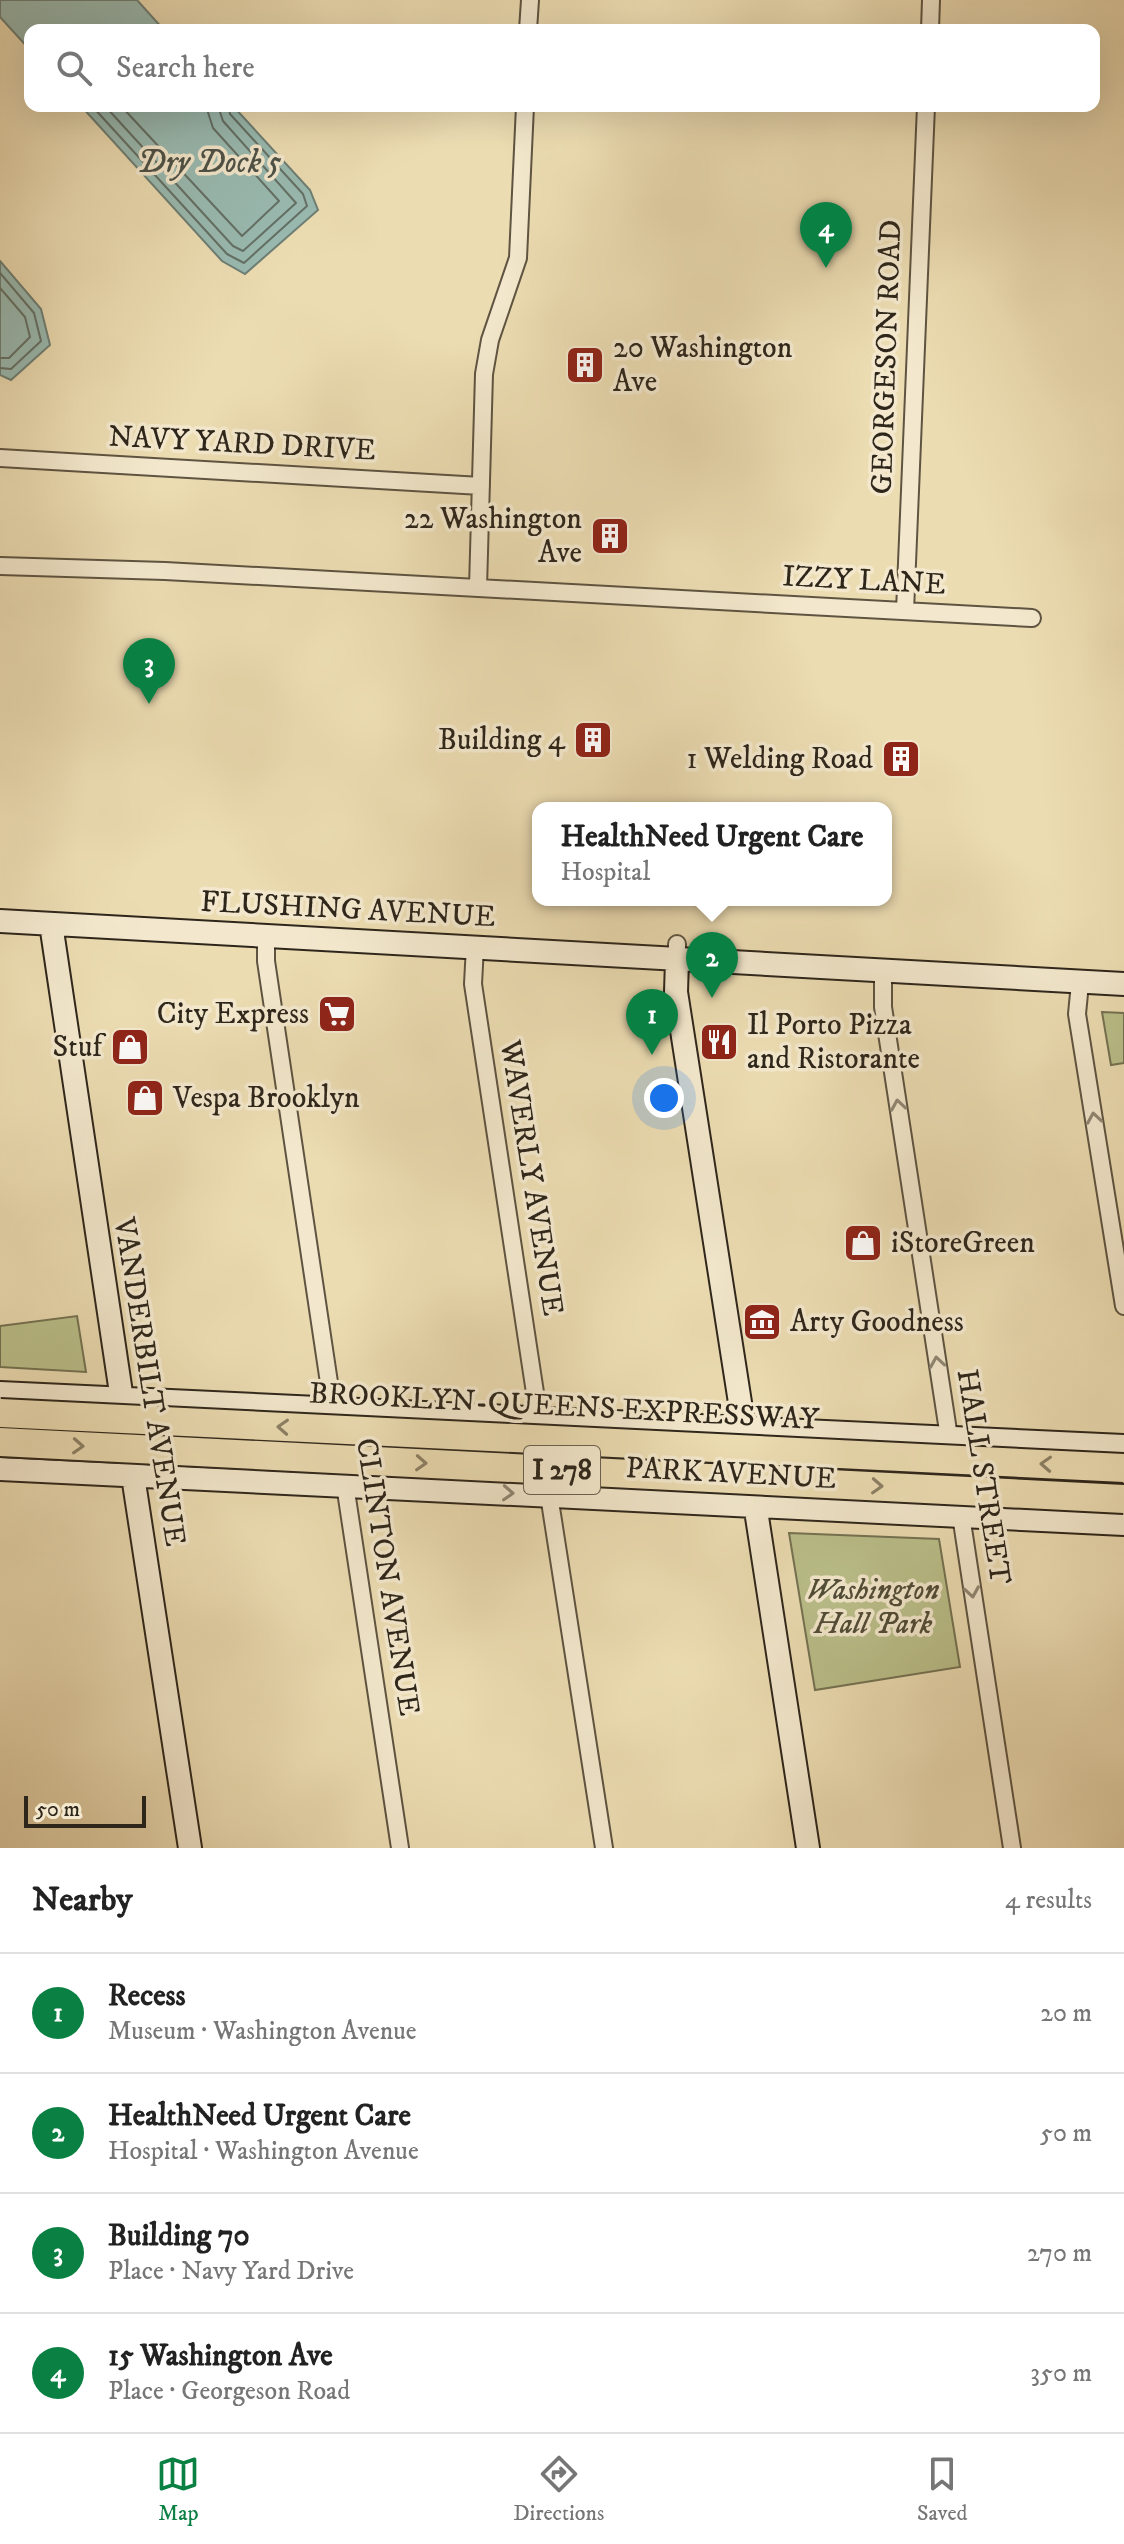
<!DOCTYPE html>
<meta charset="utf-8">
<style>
body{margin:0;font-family:"IM FELL DW Pica",serif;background:#f6f6f6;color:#222}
.scale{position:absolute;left:24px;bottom:20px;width:122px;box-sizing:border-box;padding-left:8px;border:4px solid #2e261b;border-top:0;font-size:22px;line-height:28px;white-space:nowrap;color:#2e261b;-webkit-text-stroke:6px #f3e8cd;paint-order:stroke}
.you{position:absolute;left:664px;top:1098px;width:28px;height:28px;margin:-20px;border:6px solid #fff;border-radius:50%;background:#1a73e8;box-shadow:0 0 0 12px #1a73e833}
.badge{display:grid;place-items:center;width:52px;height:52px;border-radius:50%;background:#0b8043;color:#fff;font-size:26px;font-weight:700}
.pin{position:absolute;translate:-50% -66px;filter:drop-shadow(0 2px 4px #0008)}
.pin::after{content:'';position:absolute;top:42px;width:28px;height:24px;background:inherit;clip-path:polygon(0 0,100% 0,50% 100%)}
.popup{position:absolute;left:532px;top:802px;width:360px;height:104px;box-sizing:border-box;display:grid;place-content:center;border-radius:16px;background:#fff;filter:drop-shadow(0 2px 6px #0005);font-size:26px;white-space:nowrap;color:#767676}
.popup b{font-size:30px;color:#222}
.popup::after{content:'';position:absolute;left:50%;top:100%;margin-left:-16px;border:16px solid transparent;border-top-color:#fff}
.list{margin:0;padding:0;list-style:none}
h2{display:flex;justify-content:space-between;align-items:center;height:104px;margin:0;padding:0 32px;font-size:34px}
h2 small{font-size:26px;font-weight:400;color:#767676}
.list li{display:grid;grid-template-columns:52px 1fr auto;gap:24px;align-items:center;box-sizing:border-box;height:120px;padding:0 32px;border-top:2px solid #e0e0e0}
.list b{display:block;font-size:30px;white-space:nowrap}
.list p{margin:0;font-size:26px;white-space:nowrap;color:#767676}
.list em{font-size:26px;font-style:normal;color:#767676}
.icon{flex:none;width:44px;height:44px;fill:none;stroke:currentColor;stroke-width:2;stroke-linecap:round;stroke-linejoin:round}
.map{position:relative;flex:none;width:1124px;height:1848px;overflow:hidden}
.search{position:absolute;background:#fff;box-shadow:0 8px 32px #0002;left:24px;right:24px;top:24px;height:88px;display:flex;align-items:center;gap:20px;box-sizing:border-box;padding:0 28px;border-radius:16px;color:#767676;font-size:30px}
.sheet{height:584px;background:#fff}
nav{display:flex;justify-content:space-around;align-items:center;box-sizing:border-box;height:112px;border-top:2px solid #e0e0e0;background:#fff;font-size:22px;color:#767676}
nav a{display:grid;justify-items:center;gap:4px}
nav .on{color:#0b8043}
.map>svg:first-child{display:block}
</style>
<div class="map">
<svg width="1124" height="1848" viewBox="0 0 1124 1848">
<rect width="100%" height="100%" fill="#ecdcb2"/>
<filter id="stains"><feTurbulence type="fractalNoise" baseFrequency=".0025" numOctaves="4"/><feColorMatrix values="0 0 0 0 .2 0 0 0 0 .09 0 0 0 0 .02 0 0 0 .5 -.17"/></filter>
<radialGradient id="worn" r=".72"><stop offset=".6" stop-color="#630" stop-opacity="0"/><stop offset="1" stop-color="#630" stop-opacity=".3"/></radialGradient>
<path fill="#babf8a" stroke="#747252" stroke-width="2" d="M1102 1012 1124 1013V1063L1111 1065Z
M77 1316 86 1372 0 1367V1326Z
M789 1533 939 1539 960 1667 815 1690Z"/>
<path fill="#99bab1" stroke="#6e7f75" stroke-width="2" d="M0 0H137L164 30H30V50L0 17Z
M81 106H233L310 190 318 210 245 274 222 261Z
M0 261 41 309 50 345 11 380 0 375Z"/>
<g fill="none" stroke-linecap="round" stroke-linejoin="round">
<path stroke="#647066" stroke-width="2" d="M92 106 227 254 244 263 307 206 303 194 230 114 228 106
M105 106 233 246 243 251 296 203 223 121 218 106
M121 106 242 236 279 201 213 128 206 106
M0 273 34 313 41 341 11 369 0 368
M0 288 25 317 30 337 9 358H0"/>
<defs>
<path id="minor" d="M528 30 530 0
M930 30 931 0
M0 458 481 486
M0 566 165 571 1032 618
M478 588 484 374 490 340 518 258 525 106
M905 611 926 106
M266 935V961L334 1416
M475 946 473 984 539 1419
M677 960V944
M883 972V1007L1012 1848
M1080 983 1077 1014 1124 1306
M344 1478 400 1848
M549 1495 604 1848"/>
<path id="secondary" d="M0 921 1124 984
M51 924 124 1413
M677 960 676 992 746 1441
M0 1393 1124 1446
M131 1463 190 1848
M0 1469 1124 1524
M753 1491 808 1848"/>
</defs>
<use href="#minor" stroke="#5e5441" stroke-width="20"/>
<use href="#secondary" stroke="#2e261b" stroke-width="26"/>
<use href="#minor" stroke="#f3e8cd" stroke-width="16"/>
<use href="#secondary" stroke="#f3e8cd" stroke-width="22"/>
<defs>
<path id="motorway-bridge" d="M0 1413 1124 1468
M0 1442 1124 1499"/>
</defs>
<use href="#motorway-bridge" stroke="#2e261b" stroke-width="32" stroke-linecap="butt"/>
<use href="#motorway-bridge" stroke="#ecdcb2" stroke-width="28"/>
</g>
<defs><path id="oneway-chevron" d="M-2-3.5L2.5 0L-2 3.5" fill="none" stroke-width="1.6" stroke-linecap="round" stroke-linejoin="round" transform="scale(2)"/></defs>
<g stroke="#908774">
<use href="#oneway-chevron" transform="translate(898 1105) rotate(-99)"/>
<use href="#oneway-chevron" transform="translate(1094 1118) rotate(-99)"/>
<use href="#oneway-chevron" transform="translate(937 1362) rotate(-99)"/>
<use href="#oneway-chevron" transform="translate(508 1493) rotate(3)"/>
<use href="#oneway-chevron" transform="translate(972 1592) rotate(81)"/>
</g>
<g stroke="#8d8166">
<use href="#oneway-chevron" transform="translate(283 1427) rotate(-177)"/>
<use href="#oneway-chevron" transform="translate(78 1446) rotate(3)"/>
<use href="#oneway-chevron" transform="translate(421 1463) rotate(3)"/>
<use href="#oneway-chevron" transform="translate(1046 1464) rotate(-177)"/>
<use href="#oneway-chevron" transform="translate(877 1486) rotate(3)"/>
</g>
<defs>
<symbol id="building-square" viewBox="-11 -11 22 22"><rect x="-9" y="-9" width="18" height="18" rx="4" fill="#8f2418" stroke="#f3e8cd"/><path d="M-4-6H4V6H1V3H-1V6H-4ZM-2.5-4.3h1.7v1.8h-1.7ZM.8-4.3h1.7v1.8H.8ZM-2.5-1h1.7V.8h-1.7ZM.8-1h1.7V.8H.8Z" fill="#fff"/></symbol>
<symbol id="supermarket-square" viewBox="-11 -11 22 22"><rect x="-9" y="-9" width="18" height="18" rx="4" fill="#8f2418" stroke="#f3e8cd"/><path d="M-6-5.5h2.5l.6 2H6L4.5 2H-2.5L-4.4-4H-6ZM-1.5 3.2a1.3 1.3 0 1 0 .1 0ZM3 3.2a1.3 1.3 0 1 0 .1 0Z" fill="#fff"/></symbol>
<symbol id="restaurant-square" viewBox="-11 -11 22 22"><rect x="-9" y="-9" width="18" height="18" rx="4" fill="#8f2418" stroke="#f3e8cd"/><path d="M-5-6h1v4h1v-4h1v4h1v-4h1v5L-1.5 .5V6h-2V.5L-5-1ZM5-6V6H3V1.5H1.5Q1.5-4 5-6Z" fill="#fff"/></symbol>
<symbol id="shop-square" viewBox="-11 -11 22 22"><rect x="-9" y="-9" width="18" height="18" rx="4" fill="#8f2418" stroke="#f3e8cd"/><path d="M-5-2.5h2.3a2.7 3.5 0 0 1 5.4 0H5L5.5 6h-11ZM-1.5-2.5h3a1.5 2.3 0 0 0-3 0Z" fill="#fff"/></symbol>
<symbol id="museum-square" viewBox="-11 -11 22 22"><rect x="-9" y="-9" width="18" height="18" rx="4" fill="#8f2418" stroke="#f3e8cd"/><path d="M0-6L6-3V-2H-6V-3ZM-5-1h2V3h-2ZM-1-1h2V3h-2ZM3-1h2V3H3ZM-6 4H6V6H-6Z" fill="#fff"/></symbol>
</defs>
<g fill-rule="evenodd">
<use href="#building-square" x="563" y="343" width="44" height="44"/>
<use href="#building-square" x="588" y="514" width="44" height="44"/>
<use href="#building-square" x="571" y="718" width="44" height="44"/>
<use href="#building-square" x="879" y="737" width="44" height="44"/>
<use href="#supermarket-square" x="315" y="992" width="44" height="44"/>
<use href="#restaurant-square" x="697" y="1020" width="44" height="44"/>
<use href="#shop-square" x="108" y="1025" width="44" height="44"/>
<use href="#shop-square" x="123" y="1076" width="44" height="44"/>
<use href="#shop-square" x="841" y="1221" width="44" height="44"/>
<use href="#museum-square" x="740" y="1300" width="44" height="44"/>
</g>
<g text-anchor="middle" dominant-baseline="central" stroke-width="7" stroke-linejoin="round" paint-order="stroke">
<rect fill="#f3e8cd" stroke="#696050" stroke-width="2" x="524" y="1446" width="76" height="48" rx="6"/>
<g font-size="28" font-weight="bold" fill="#2e261b">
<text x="562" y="1470">I 278</text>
</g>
<g font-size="30" fill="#2e261b" stroke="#f3e8cd" text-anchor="start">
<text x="613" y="348">20 Washington<tspan x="613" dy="34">Ave</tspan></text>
<text x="582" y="519" text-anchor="end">22 Washington<tspan x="582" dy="34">Ave</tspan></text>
<text x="565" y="740" text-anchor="end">Building 4</text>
<text x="873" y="759" text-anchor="end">1 Welding Road</text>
<text x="309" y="1014" text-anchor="end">City Express</text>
<text x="747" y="1025">Il Porto Pizza<tspan x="747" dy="34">and Ristorante</tspan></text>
<text x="102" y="1047" text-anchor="end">Stuf</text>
<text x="173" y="1098">Vespa Brooklyn</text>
<text x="891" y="1243">iStoreGreen</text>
<text x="790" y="1322">Arty Goodness</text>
</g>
<g font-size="30" fill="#2e261b" stroke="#f3e8cd">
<text transform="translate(887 357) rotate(-88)">GEORGESON ROAD</text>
<text transform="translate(242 444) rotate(3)">NAVY YARD DRIVE</text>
<text transform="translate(864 581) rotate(3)">IZZY LANE</text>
<text transform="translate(348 910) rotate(3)">FLUSHING AVENUE</text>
<text transform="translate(531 1178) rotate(81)">WAVERLY AVENUE</text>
<text transform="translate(149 1382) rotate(81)">VANDERBILT AVENUE</text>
<text transform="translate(564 1407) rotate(3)">BROOKLYN-QUEENS EXPRESSWAY</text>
<text transform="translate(731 1474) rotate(3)">PARK AVENUE</text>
<text transform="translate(983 1477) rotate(81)">HALL STREET</text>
<text transform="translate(387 1577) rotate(81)">CLINTON AVENUE</text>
</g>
<g font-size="30" font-style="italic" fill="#514c37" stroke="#f3e8cd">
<text x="873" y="1590">Washington<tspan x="873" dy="34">Hall Park</tspan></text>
</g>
<g font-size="32" font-style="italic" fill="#4e5248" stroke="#f3e8cd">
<text x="209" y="163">Dry Dock 5</text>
</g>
</g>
<rect width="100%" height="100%" filter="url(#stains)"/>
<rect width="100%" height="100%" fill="url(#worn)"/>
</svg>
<div class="scale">50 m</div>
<div class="you"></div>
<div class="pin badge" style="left:652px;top:1055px">1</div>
<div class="pin badge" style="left:712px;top:998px">2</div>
<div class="popup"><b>HealthNeed Urgent Care</b>Hospital</div>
<div class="pin badge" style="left:149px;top:704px">3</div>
<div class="pin badge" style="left:826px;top:268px">4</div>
<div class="search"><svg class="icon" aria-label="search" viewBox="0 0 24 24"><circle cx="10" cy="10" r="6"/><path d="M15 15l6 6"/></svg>Search here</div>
</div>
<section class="sheet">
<h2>Nearby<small>4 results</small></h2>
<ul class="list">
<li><span class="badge">1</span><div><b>Recess</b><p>Museum · Washington Avenue</p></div><em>20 m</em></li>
<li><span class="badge">2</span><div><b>HealthNeed Urgent Care</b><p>Hospital · Washington Avenue</p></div><em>50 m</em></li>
<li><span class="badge">3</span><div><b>Building 70</b><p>Place · Navy Yard Drive</p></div><em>270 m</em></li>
<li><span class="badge">4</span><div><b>15 Washington Ave</b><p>Place · Georgeson Road</p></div><em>350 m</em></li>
</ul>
</section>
<nav>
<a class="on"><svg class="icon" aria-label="map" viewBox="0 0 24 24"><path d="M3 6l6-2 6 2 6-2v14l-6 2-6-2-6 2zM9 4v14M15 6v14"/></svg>Map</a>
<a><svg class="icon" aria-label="directions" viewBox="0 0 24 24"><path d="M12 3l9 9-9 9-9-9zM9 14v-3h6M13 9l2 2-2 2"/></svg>Directions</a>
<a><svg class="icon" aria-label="saved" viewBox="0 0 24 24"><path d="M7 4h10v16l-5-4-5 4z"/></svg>Saved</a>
</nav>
